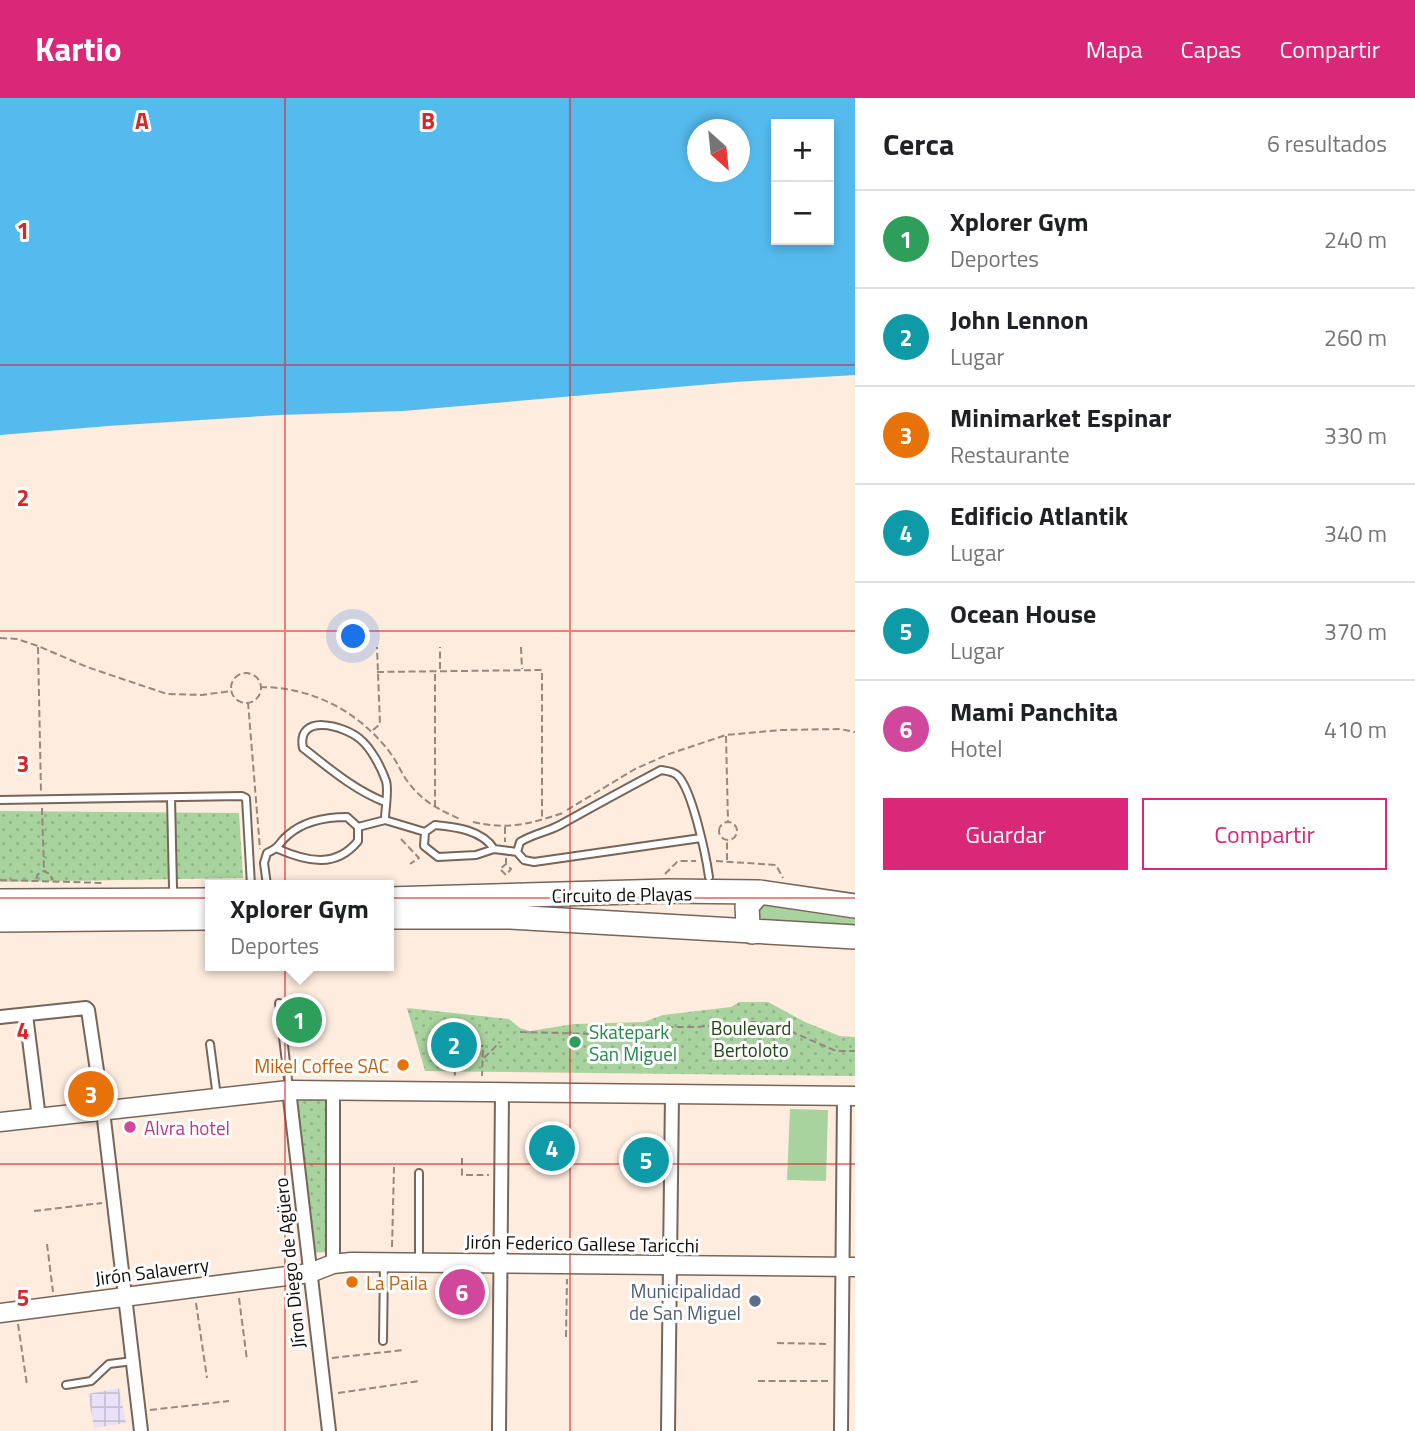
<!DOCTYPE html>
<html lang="es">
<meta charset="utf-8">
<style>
body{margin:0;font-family:"Titillium Web",sans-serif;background:#f6f6f6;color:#202124}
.controls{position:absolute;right:21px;top:21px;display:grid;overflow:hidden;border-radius:0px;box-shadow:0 4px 10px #0003}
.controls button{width:63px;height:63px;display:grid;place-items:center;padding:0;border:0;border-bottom:2px solid #e0e0e0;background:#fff;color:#202124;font:35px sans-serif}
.compass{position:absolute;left:687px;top:21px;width:63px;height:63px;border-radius:50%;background:#fff;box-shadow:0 4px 10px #0003;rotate:153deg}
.you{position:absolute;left:354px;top:539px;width:24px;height:24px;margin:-18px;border:5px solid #fff;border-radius:50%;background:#1a73e8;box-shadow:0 0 0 10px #1a73e833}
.badge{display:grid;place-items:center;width:46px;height:46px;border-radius:50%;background:#db2777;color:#fff;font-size:23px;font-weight:700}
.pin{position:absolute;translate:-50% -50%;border:4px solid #fff;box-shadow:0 2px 7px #0006}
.popup{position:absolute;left:205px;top:782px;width:189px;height:91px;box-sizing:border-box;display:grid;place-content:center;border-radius:0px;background:#fff;filter:drop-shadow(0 2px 5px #0005);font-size:23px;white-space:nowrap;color:#757577}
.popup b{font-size:26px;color:#202124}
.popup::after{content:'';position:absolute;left:50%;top:100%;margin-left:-14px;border:14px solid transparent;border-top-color:#fff}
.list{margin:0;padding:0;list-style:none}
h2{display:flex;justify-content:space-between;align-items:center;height:91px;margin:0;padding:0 28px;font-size:30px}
h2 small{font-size:23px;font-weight:400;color:#757577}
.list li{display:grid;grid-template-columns:46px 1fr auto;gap:21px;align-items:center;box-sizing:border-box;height:98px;padding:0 28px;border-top:2px solid #e0e0e0}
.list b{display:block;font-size:26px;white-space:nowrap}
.list p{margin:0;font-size:23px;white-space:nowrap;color:#757577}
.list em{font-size:23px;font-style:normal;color:#757577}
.actions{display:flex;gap:14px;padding:21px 28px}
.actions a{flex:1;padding:16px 0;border:2px solid #db2777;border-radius:0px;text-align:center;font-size:24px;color:#db2777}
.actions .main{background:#db2777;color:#fff}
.map{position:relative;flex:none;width:855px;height:1333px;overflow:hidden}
header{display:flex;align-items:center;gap:42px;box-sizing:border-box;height:98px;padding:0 35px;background:#db2777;color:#fff}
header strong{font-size:33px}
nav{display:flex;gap:38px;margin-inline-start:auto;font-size:24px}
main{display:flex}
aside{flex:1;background:#fff}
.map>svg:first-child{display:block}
</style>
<header>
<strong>Kartio</strong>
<nav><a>Mapa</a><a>Capas</a><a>Compartir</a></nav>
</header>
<main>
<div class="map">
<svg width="855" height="1333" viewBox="0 0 855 1333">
<defs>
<pattern id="industrial-grid" width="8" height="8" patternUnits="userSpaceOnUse" patternTransform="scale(1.75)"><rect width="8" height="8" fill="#e9e1f7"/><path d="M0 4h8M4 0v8" fill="none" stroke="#c7c0d2"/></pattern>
<pattern id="park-dots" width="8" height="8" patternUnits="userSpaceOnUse" patternTransform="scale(1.75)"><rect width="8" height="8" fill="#a8d39e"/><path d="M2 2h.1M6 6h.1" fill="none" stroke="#90b487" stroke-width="1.8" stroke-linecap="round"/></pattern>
</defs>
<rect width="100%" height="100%" fill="#feecde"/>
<path fill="url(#industrial-grid)" d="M119 1290 126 1325 94 1330 88 1296Z"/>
<path fill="#a8d39e" d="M762 805 855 817V832L760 829 752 812Z
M790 1011 828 1012 826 1083 787 1082Z"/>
<path fill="url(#park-dots)" d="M0 713 239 715 243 780 0 784Z
M739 904H768L805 924 840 938 855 939V978L425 973 407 910 509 921 520 930 530 933 574 926 644 924 663 917 731 909Z
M325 1001 327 1154 310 1155 295 1002Z"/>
<path fill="#5be" fill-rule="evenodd" d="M0 0H855V277L735 284 403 313 279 317 108 328 0 337ZM776 26H829V142H776ZM698 32H740V74H698Z"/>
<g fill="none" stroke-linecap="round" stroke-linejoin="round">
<defs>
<path id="lane" d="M171 700 173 790
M0 702 242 698 246 700 251 787
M385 722C385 710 389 693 386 683 381 669 371 650 360 641 344 627 296 615 303 650 329 670 354 692 385 704
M358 729 385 722 425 734
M701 740 534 764 524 762 517 754 520 744C533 736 547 734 560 727 594 708 627 690 661 672 667 673 672 673 677 677 692 690 706 758 709 779
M494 751C482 732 456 729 435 727L425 734 424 748 438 759 476 757 494 751 517 754
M267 787 264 765 267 755C281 749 278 745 288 737 304 723 327 719 347 719L358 729V743C336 770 308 764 278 751
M279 905 289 990
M210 946 217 999
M419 1164V1075
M383 1243 384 1165
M66 1287 91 1283 109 1266 133 1263"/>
<path id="street" d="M26 917 39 1020
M0 919 86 910 88 912 103 1013 141 1333
M289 992 329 1333
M333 992V1166
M499 1333 502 995
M668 1333 672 996
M841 1333 844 998"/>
<path id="secondary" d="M0 1024 289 992 855 998
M0 1215 310 1175 333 1166 351 1164 855 1169"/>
<path id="highway" d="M388 801 668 793 759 794 855 808
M0 803 210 802
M388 819H510L855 839
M0 822 210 820
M752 834 748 827 747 808 759 794"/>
</defs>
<use href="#lane" stroke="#76665a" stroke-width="10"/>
<use href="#street" stroke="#76665a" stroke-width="16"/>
<use href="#secondary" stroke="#76665a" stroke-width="21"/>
<use href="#highway" stroke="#76665a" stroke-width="26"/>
<path stroke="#95887f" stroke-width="2" stroke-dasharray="7 3.5" stroke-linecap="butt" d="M0 540 17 541 38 548 87 569 167 596 202 597 231 593
M38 549 41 694
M521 549 522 571
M440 571V549
M377 574 542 572V721
M231 590a15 15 0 1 1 30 0a15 15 0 1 1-30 0Z
M260 589C313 589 360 614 391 656 398 665 401 675 408 684 422 703 439 712 460 721
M248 604 260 751
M373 632 380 626 377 549
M726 638 728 723
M435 709V574
M42 710 44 773
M567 712 635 671 669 656 726 637 781 632 840 631 855 634
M719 733a9 9 0 1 1 18 0a9 9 0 1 1-18 0Z
M473 724C509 732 529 726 563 715
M505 729V744
M401 741 419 760 410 766
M506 760V766L511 771 506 777 500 771 506 766
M727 762V743
M716 763 776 767 783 780
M665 776 678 763H696
M36 781 38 776 44 773 51 777 52 782
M0 782 104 785
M315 787 381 786
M520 934 631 937 672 929H697L752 924 771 925 836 953H855
M441 947a12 12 0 1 1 24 0a12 12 0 1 1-24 0Z
M466 948H483L482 978
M454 960 455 979
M484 960 500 944
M462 1060V1077H489
M34 1113 102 1105
M47 1146 53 1194
M392 1149 394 1069
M239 1200 247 1262
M196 1205 207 1280
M18 1226 27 1287
M566 1239 567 1181
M777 1245 829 1246
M332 1260 404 1252
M758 1283H830
M338 1295 420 1283
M150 1312 229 1303"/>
<use href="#lane" stroke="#fff" stroke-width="6"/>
<use href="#street" stroke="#fff" stroke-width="12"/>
<use href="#secondary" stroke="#fff" stroke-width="18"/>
<use href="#highway" stroke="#fff" stroke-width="23"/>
</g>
<path fill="none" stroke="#d62828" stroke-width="2" stroke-opacity="0.55" d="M285 0V1333M570 0V1333M0 267H855M0 533H855M0 800H855M0 1066H855"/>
<circle fill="#2e9e5b" stroke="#fdfdfd" stroke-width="2.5" cx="575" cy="944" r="7"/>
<g fill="#e8710a" stroke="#fdfdfd" stroke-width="2.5">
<circle cx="403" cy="967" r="7"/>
<circle cx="352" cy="1184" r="7"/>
</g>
<circle fill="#d1479c" stroke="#fdfdfd" stroke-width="2.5" cx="130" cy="1029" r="7"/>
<circle fill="#5c6f8a" stroke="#fdfdfd" stroke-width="2.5" cx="755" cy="1203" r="7"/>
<g text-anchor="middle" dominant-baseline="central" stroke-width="6" stroke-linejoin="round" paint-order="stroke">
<g font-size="19" fill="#110b07" stroke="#fdfdfd">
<text transform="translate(622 796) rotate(-1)">Circuito de Playas</text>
<text transform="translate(582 1145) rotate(1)">Jirón Federico Gallese Taricchi</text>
<text transform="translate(289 1165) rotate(-96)">Jíron Diego de Agüero</text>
<text transform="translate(152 1173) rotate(-7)">Jirón Salaverry</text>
</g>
<g font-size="19" fill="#1f4614" stroke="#fdfdfd">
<text x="751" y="929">Boulevard<tspan x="751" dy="22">Bertoloto</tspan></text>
</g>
<g font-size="19" fill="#27864d" stroke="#fdfdfd" text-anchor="start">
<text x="589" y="933">Skatepark<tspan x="589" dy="22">San Miguel</tspan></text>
</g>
<g font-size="19" fill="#c56008" stroke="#fdfdfd" text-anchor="end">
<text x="389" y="967">Mikel Coffee SAC</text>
<text x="366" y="1184" text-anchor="start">La Paila</text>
</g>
<g font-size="19" fill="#b23c85" stroke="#fdfdfd" text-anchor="start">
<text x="144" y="1029">Alvra hotel</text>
</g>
<g font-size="19" fill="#4e5e75" stroke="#fdfdfd" text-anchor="end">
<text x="741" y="1192">Municipalidad<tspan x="741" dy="22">de San Miguel</tspan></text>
</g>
</g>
<g font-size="23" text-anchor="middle" font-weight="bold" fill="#d62828" stroke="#fdfdfd" stroke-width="6" stroke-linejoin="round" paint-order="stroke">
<text x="142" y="31">A</text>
<text x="428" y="31">B</text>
<text x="23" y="141">1</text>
<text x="23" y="408">2</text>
<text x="23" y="674">3</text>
<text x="23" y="941">4</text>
<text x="23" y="1208">5</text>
</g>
</svg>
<div class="controls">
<button>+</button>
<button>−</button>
</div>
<svg class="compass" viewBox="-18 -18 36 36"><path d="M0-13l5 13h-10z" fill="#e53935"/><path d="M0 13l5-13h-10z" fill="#757577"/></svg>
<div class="you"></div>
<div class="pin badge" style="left:299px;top:922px;background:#2e9e5b">1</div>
<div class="popup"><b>Xplorer Gym</b>Deportes</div>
<div class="pin badge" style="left:454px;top:947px;background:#0f9aa8">2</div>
<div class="pin badge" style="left:91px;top:996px;background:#e8710a">3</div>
<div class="pin badge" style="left:552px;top:1050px;background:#0f9aa8">4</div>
<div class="pin badge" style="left:646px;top:1062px;background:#0f9aa8">5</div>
<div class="pin badge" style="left:462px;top:1194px;background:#d1479c">6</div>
</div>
<aside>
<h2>Cerca<small>6 resultados</small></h2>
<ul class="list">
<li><span class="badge" style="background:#2e9e5b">1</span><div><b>Xplorer Gym</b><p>Deportes</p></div><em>240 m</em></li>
<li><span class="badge" style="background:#0f9aa8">2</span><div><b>John Lennon</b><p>Lugar</p></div><em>260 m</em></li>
<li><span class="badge" style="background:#e8710a">3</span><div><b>Minimarket Espinar</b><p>Restaurante</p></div><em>330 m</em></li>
<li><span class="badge" style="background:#0f9aa8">4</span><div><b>Edificio Atlantik</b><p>Lugar</p></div><em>340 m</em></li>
<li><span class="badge" style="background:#0f9aa8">5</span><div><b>Ocean House</b><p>Lugar</p></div><em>370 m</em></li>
<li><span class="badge" style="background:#d1479c">6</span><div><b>Mami Panchita</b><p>Hotel</p></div><em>410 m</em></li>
</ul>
<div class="actions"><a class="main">Guardar</a><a>Compartir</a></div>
</aside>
</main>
